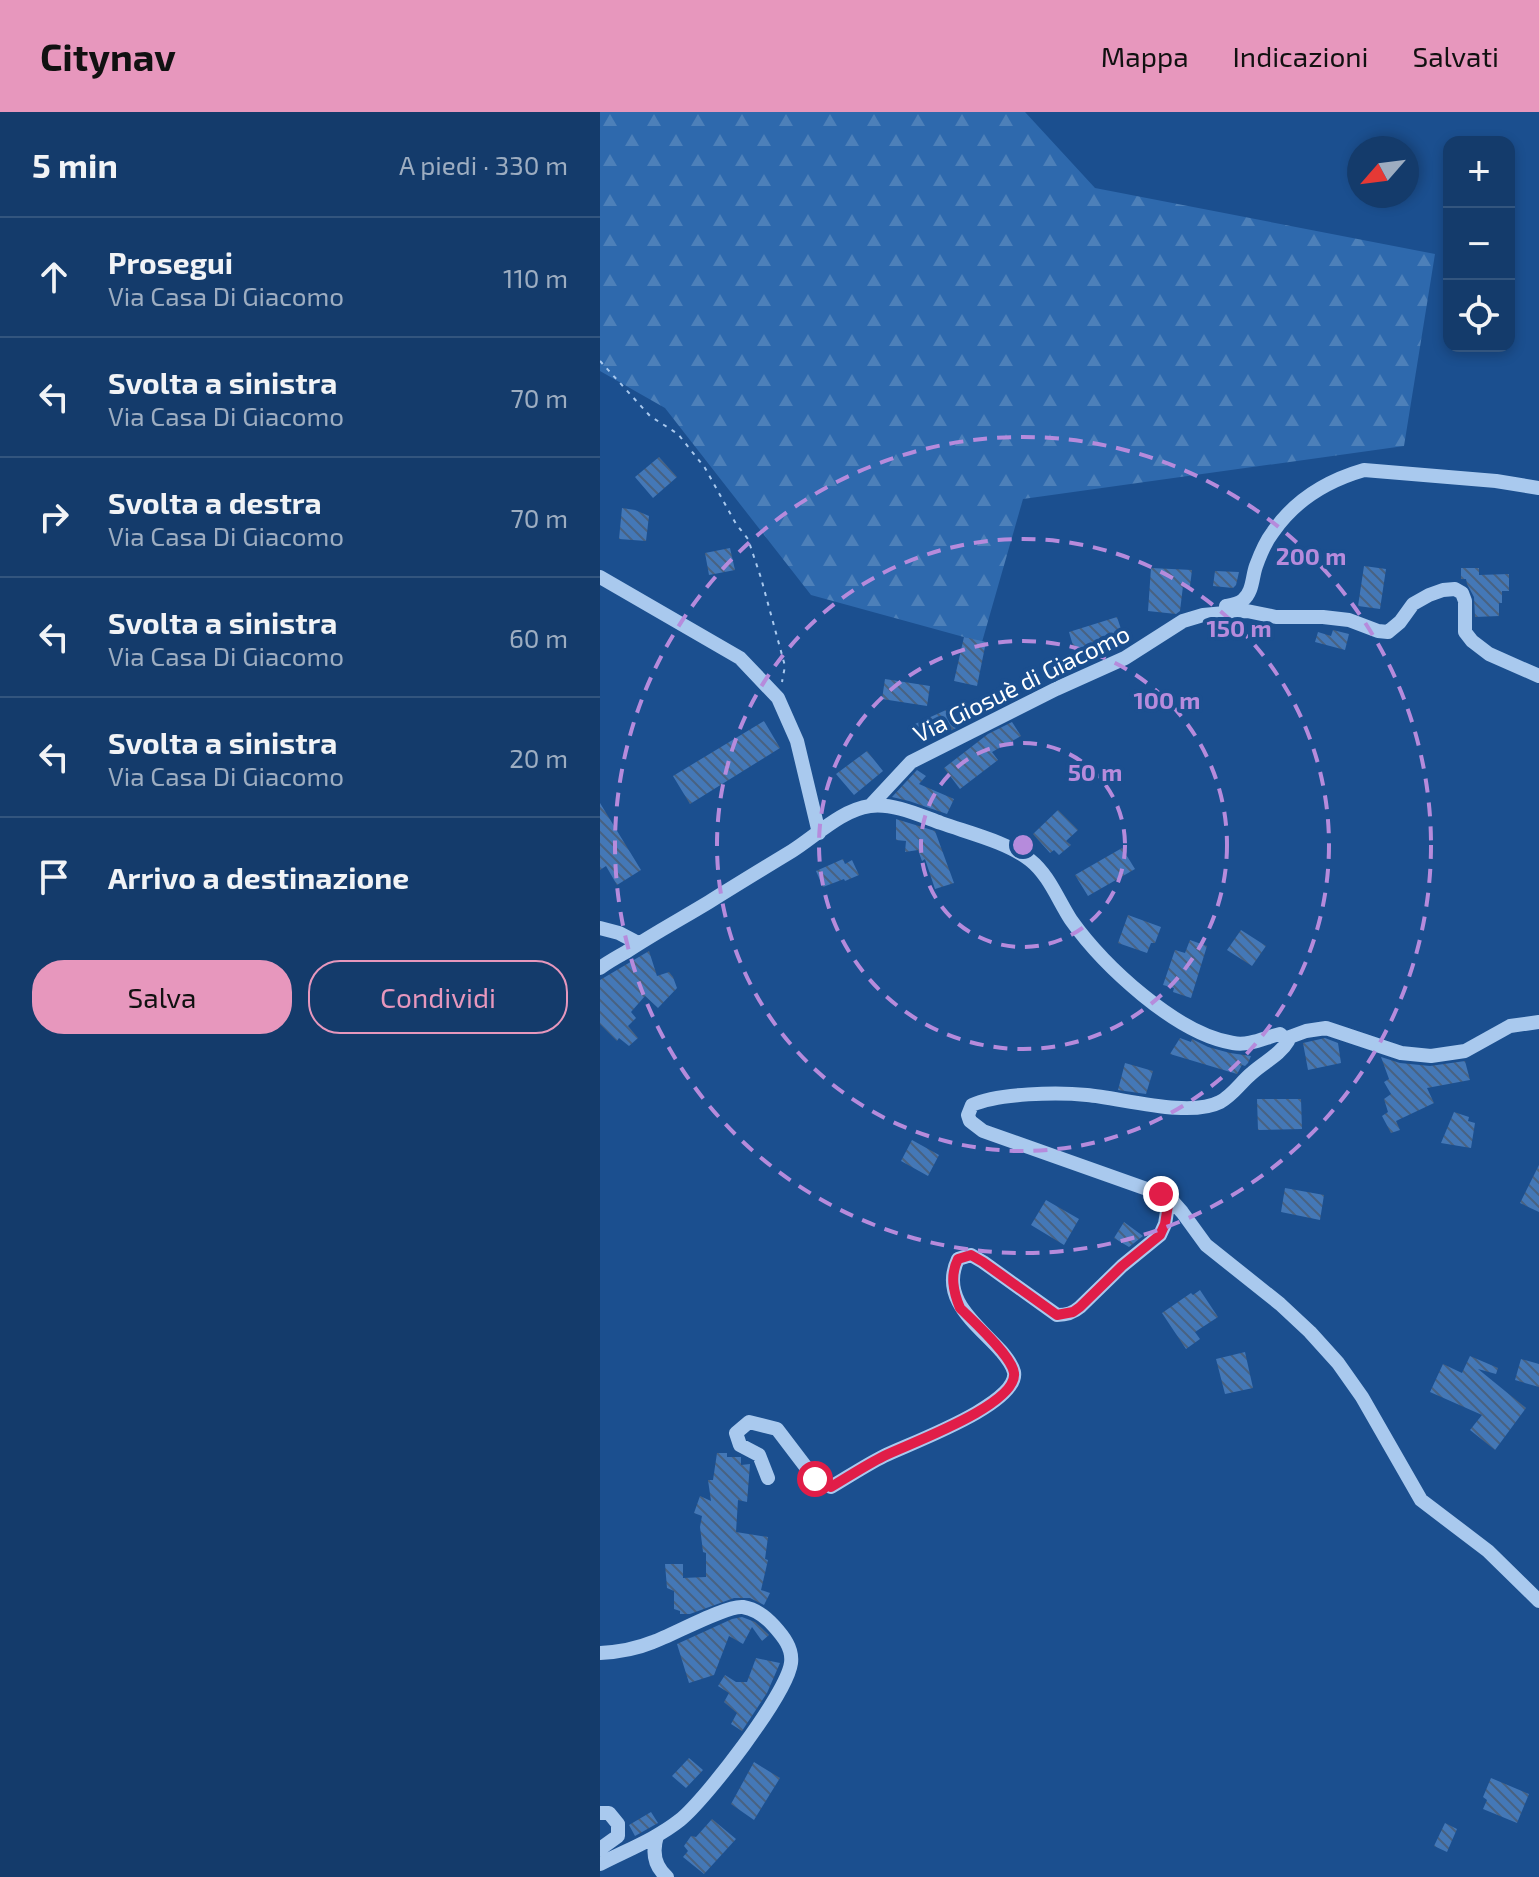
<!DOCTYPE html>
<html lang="it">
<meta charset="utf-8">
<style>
body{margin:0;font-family:"Exo 2",sans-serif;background:#1d4271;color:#f1f3f6}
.controls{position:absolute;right:24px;top:24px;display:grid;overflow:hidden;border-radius:16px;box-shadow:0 4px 12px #0003}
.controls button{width:72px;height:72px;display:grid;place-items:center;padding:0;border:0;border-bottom:2px solid #33557e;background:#143b6b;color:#f1f3f6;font:40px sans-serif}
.compass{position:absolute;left:747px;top:24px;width:72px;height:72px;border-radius:50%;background:#143b6b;box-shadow:0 4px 12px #0003;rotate:242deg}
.stop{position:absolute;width:24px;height:24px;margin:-18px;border:6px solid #e11d48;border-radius:50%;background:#fff}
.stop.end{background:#e11d48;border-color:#fff;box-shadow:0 2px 8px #0008}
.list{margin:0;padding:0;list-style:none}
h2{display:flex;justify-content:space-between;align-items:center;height:104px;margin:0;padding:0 32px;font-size:34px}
h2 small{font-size:26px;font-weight:400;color:#9dadc1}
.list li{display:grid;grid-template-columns:52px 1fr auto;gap:24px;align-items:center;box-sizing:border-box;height:120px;padding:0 32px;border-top:2px solid #33557e}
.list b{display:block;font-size:30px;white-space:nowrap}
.list p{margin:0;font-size:26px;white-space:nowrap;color:#9dadc1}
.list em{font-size:26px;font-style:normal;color:#9dadc1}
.actions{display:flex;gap:16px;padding:24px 32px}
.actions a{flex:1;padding:18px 0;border:2px solid #e797bd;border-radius:32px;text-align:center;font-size:28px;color:#e797bd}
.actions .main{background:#e797bd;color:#111}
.icon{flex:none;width:44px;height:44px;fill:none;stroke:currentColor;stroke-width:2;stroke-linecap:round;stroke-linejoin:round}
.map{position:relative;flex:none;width:939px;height:1765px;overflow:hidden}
header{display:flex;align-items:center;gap:48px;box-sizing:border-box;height:112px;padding:0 40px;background:#e797bd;color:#111}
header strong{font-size:38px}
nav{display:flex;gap:44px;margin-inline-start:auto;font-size:28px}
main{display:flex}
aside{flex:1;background:#143b6b}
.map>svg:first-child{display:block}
</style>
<header>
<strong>Citynav</strong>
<nav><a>Mappa</a><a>Indicazioni</a><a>Salvati</a></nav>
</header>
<main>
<aside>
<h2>5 min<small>A piedi · 330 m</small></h2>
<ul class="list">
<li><svg class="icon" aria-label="ahead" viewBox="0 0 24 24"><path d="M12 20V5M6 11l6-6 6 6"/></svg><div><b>Prosegui</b><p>Via Casa Di Giacomo</p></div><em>110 m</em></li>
<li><svg class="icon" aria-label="left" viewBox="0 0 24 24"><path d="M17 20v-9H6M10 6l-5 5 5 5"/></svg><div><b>Svolta a sinistra</b><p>Via Casa Di Giacomo</p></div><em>70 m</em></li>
<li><svg class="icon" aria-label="right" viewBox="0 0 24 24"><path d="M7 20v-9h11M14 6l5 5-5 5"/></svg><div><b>Svolta a destra</b><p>Via Casa Di Giacomo</p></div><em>70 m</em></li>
<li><svg class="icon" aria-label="left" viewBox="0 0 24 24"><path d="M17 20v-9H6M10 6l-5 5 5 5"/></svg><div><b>Svolta a sinistra</b><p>Via Casa Di Giacomo</p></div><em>60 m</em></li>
<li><svg class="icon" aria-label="left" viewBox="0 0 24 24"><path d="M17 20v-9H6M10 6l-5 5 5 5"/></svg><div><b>Svolta a sinistra</b><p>Via Casa Di Giacomo</p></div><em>20 m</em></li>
<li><svg class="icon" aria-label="arrive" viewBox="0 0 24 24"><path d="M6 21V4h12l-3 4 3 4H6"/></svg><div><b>Arrivo a destinazione</b></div></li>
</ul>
<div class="actions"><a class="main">Salva</a><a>Condividi</a></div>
</aside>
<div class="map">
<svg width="939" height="1765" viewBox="0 0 939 1765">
<defs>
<pattern id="forest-firs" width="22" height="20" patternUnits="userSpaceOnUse" patternTransform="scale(2)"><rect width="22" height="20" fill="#2e69ad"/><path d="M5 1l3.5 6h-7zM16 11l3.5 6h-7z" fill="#4d80b9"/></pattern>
<pattern id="building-back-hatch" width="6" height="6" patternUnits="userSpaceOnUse" patternTransform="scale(2)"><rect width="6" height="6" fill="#4478b7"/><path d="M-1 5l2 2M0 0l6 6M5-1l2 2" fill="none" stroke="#486282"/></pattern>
</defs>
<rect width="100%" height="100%" fill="#1b4f8f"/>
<path fill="url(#forest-firs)" d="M0 0H425L495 76 835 142 804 334 423 387 382 530 211 483 65 296 0 259Z"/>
<path fill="url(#building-back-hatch)" d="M59 345 77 365 53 386 35 365Z
M22 396 35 398 49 404 46 429 19 427Z
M130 436 135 458 109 463 105 441Z
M764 454 786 457 780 497 758 494Z
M551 456 592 458 590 474H583L580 499 576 502 548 499Z
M861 456H879V463L909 462V479H902V491H899V504L875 505 874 485 867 472 866 467H861Z
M615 459 639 460 636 473 633 476 613 474Z
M517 505 525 529 476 544 469 520Z
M733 518 749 522 745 538 715 530 718 520 731 524Z
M364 525 386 530 377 574 354 569Z
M285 567 330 574 327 594 282 587Z
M366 589 372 602 362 607 364 612 346 621 339 614 322 627 315 612Z
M164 609 180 636 90 692 73 664Z
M412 610 421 624 392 640 398 648 360 677 344 656 388 622Z
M267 639 283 659 254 683 236 662Z
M317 658 326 664 319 672 354 687 347 702 309 689 292 685Z
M0 691 41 758 17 773 6 754 0 758Z
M458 698 478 718 466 729 471 733 459 743 454 738 450 741 433 722Z
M296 707 335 719 354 771 335 777 325 747 322 749 318 738 305 740 306 729 296 728Z
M522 736 535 757 488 784 475 763Z
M243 747 245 752 252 748 259 763 245 769 244 767 223 775 216 759Z
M528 803 561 815 555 831H551L547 841 518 831Z
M641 818 666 834 652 854 627 838Z
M590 828 607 834 591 886 573 880 574 876 563 873 575 838 585 841Z
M49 839 57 864 69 860 73 865 77 876 58 896 45 884 31 900 36 906 28 914 38 926 29 934 19 926 17 929 0 912V868Z
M580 926 591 930 592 927 608 935 630 941 651 944 648 951 645 954 642 953 637 962 570 942Z
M725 926 738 931 741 951 708 958 703 931Z
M781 945 800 951 830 954 865 949 870 968 827 976 834 991 796 1009 800 1018 791 1021 782 1004 788 1000 784 987 791 982 784 970 789 967Z
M525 951 553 959 546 982 518 978Z
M657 987H701L702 1017 658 1018Z
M854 1000 869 1005 868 1009 875 1011 871 1036 841 1031Z
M312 1028 339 1043 328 1064 301 1049Z
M939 1053V1100L920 1091Z
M685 1076 724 1083 720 1108 681 1100Z
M446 1088 479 1107 464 1133 431 1113Z
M524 1110 543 1124 529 1135 514 1126Z
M600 1178 618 1205 595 1220 600 1227 586 1237 562 1201 591 1181 593 1183Z
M645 1240 653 1276 625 1282 616 1247Z
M870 1244 898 1256 896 1262 878 1257 926 1296 895 1338 870 1318 882 1303 830 1280 843 1252 862 1261Z
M921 1247 939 1252V1275L915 1268Z
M117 1341H127V1345H141V1353L150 1352 147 1390 138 1388 136 1420 168 1425 165 1447 168 1448 161 1478 170 1481 164 1493 150 1486H134L90 1502H80V1499L74 1497V1479L67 1476 65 1452H83V1466L106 1465V1441L103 1440 100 1415 102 1404 94 1401 100 1384 111 1389 108 1368H113Z
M142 1505 155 1510 169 1523 162 1529 152 1515 143 1532 129 1524 114 1563 89 1571 77 1532 132 1507Z
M156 1546 180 1551 167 1581 142 1619 131 1612 137 1601 124 1590 129 1581 118 1574 125 1563 136 1570H147Z
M89 1646 103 1658 86 1676 72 1664Z
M154 1650 180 1666 154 1708 131 1692Z
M891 1666 929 1682 917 1711 883 1697 887 1688 883 1685Z
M51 1700 58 1711 35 1724 29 1713Z
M112 1707 136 1727 104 1762 83 1745 88 1739 84 1734 91 1724 96 1725Z
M845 1711 857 1717 847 1740 834 1734Z"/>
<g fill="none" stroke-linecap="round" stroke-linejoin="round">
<path stroke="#a9c9ee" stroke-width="2" stroke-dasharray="4 6" stroke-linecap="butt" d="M0 249 50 304 78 322 105 356 136 412 148 427 161 466 185 554 182 570"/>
<path stroke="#a9c9ee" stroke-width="14" d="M0 465 140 546 178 586 197 629 219 721
M626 494C632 493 639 492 643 488 653 480 652 465 656 454 660 443 666 429 673 420 695 388 726 369 764 358L896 369 939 376
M270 694 311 650 456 577 525 546 583 509 603 503 647 499 676 505H723L749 508 778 519 788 520 800 510 813 492 829 483 843 478 855 477 862 481 865 489V520L872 529 889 542 939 564
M0 816 19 821 38 831
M0 856C8 850 17 845 26 840 53 822 81 807 109 790 136 773 164 756 192 739 216 724 241 698 270 694 294 691 319 703 341 711 369 721 407 730 430 748 449 763 458 788 471 808 503 853 576 922 633 931 649 934 664 926 680 922L688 929C680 943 664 950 652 961 641 970 633 983 620 990 589 1006 522 986 487 983 458 980 398 981 372 993L368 1003 370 1009 383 1019 561 1082 574 1091 582 1100 606 1133 680 1192 710 1220 738 1251 762 1285 821 1388 888 1439 939 1489
M687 926 706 919 726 916 801 941 831 944 865 939 910 914 939 910
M168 1366 159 1343 140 1333 136 1321 149 1310 177 1317 215 1367 231 1375C248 1365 266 1353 284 1344 308 1332 420 1292 414 1260 412 1252 406 1245 401 1239 377 1212 339 1187 358 1147L371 1143 383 1150 457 1203C467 1203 473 1201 480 1195L522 1154 560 1123 565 1112 569 1087
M0 1541C19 1540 36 1537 53 1530 73 1523 126 1493 143 1495 155 1497 166 1505 174 1514 183 1524 193 1536 191 1551 187 1582 106 1687 80 1708 56 1727 27 1738 0 1752
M0 1701H9L18 1712V1724L0 1737
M57 1724C52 1740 54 1754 67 1765"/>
</g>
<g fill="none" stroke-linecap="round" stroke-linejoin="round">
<path stroke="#e11d48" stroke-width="10" d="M215 1367 231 1375C248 1365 266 1353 284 1344 308 1332 418 1293 414 1261 412 1244 373 1209 360 1196 353 1179 350 1163 358 1147L371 1143 383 1150 457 1203 473 1200 480 1195 522 1154 560 1123 565 1112 569 1087 561 1082"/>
</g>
<g fill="none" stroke="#b68bdc" stroke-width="4" stroke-dasharray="14 10">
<circle cx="423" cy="733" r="102"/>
<circle cx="423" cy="733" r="204"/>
<circle cx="423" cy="733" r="306"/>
<circle cx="423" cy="733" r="408"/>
</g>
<g text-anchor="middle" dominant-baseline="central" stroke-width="8" stroke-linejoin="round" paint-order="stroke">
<g font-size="24" fill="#fff" stroke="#1b4f8f">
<text transform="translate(421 571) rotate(-26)">Via Giosuè di Giacomo</text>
</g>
</g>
<circle cx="423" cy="733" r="12" fill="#b68bdc" stroke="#1b4f8f" stroke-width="4"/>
<g font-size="24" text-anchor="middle" font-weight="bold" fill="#b68bdc" stroke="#1b4f8f" stroke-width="8" stroke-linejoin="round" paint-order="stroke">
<text x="711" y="453">200 m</text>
<text x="639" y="525">150 m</text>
<text x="567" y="597">100 m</text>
<text x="495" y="669">50 m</text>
</g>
</svg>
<div class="controls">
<button>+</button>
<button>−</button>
<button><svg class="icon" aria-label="locate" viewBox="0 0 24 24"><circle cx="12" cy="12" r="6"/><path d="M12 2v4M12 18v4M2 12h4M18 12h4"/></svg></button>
</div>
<svg class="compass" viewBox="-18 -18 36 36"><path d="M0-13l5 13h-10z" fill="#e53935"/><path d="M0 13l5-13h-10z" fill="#9dadc1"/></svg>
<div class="stop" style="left:215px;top:1367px"></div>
<div class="stop end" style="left:561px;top:1082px"></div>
</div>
</main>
